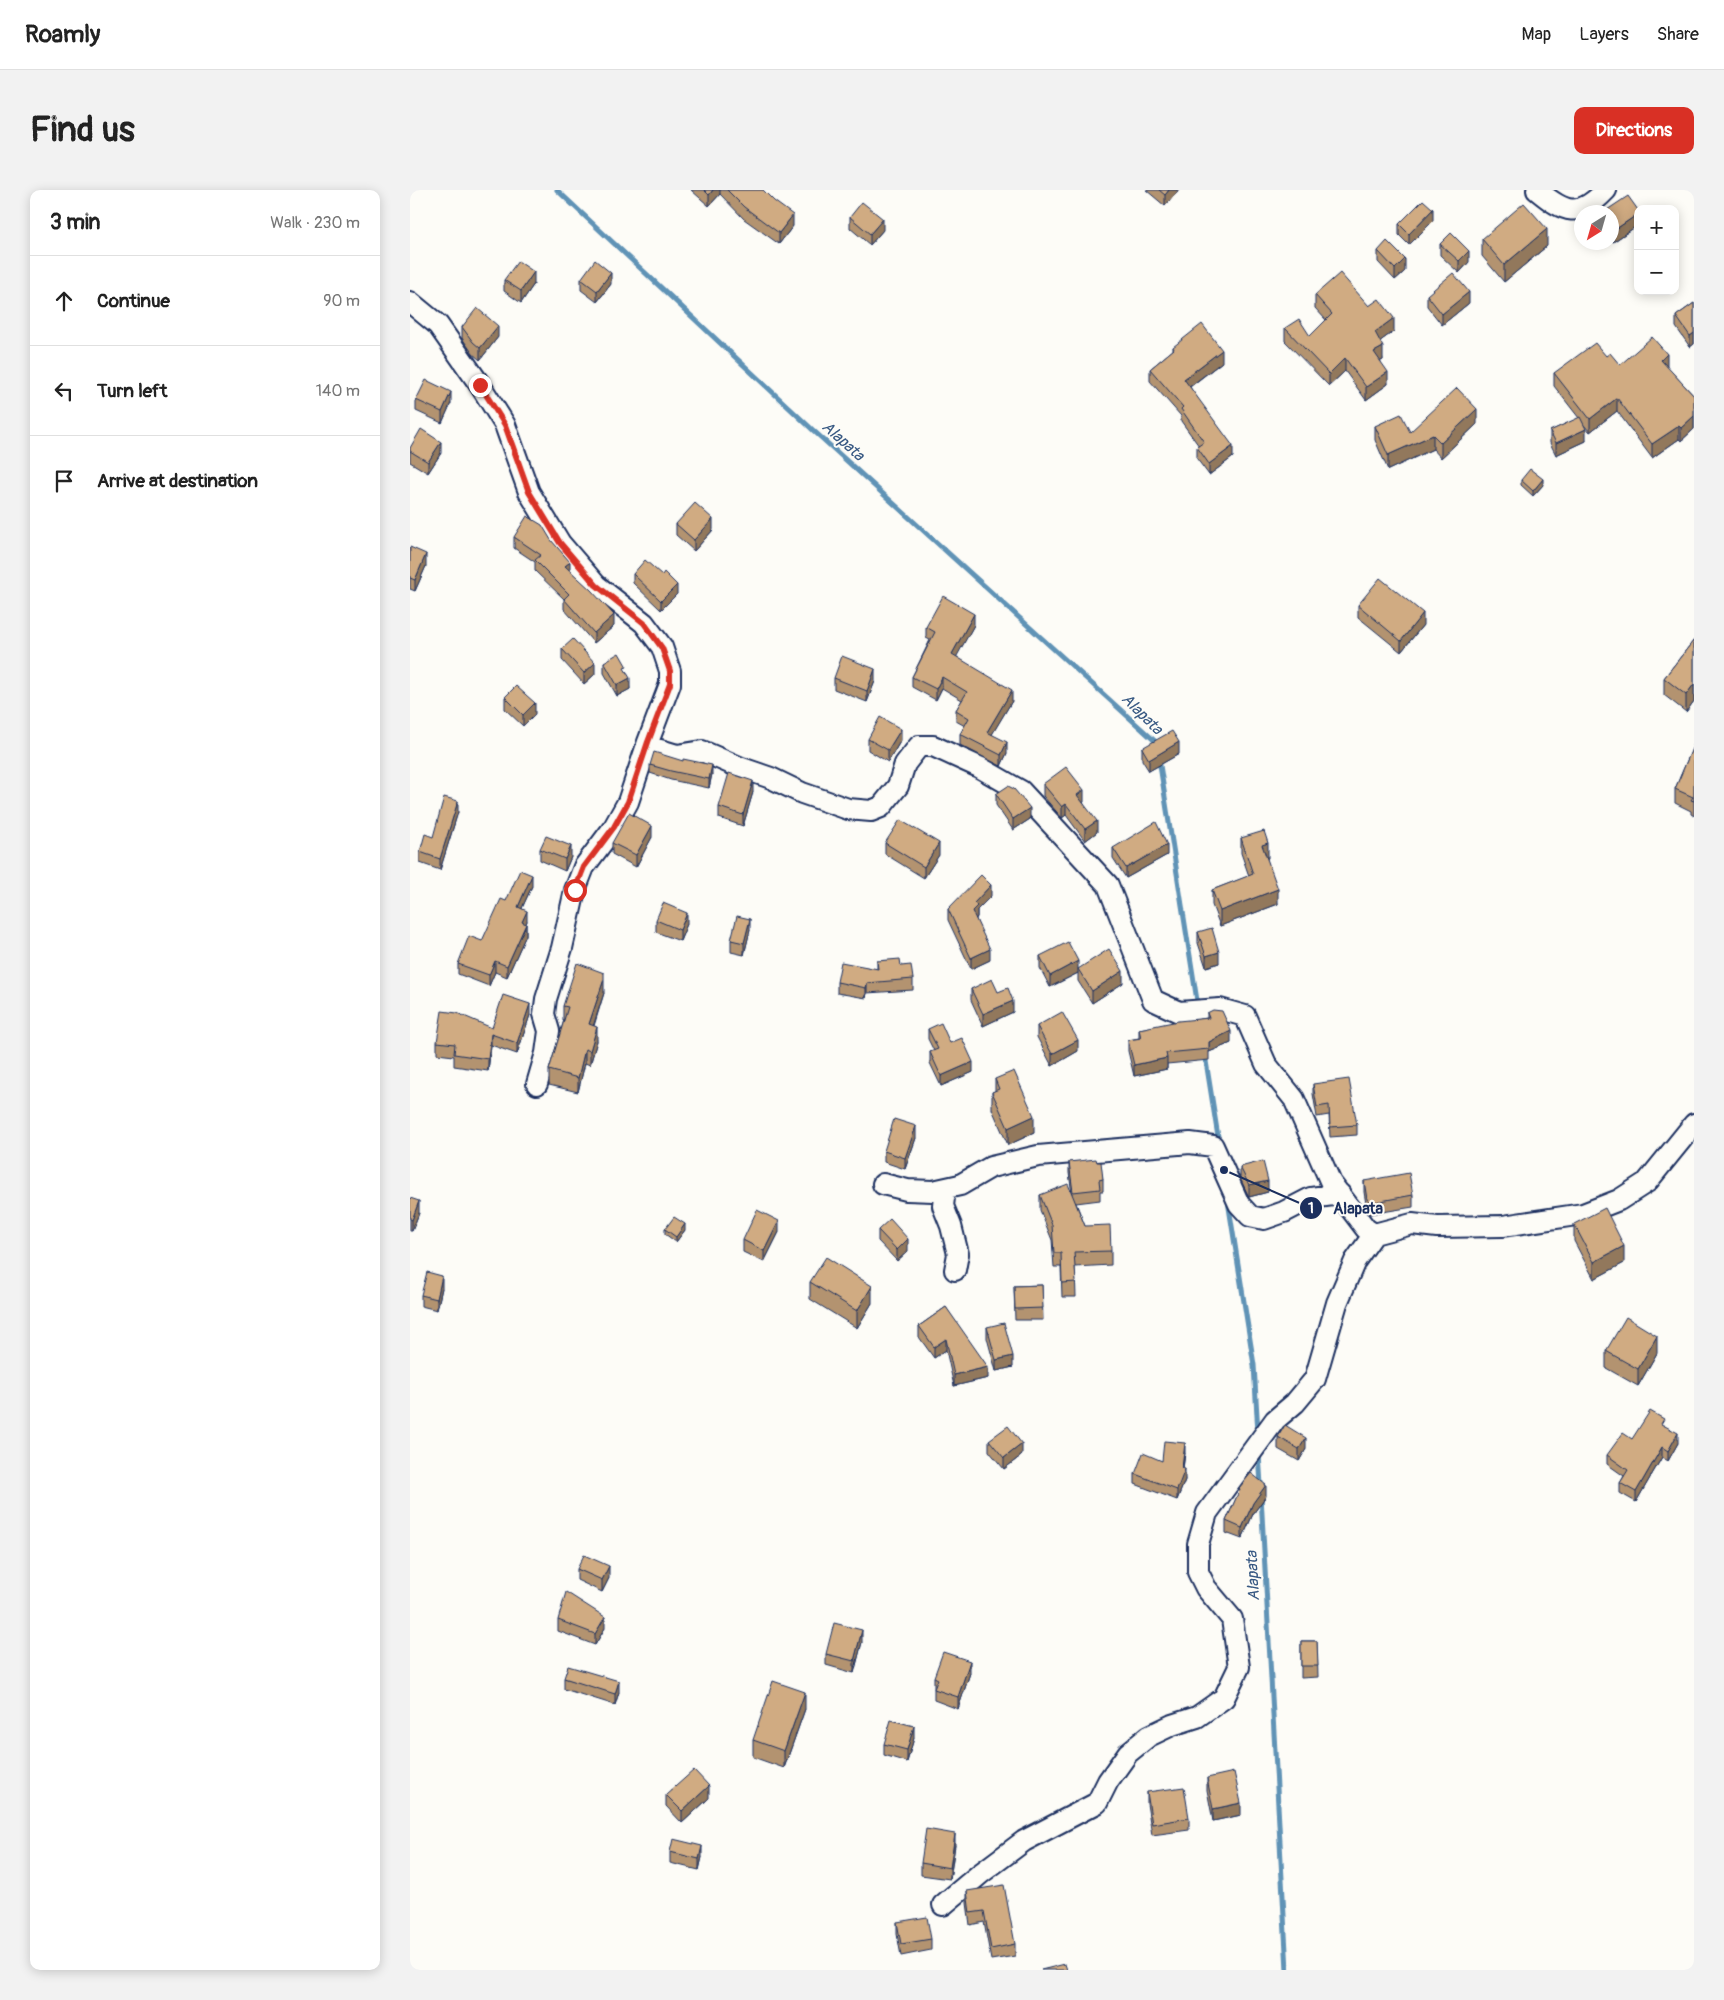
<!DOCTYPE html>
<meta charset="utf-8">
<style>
body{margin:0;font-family:Pangolin,sans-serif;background:#f2f2f2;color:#222}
.controls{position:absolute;right:15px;top:15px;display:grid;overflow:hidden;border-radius:10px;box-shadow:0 2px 12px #0003}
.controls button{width:45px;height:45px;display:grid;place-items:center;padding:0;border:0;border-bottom:1px solid #e0e0e0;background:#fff;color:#222;font:25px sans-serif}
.compass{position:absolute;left:1164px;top:15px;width:45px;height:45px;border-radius:50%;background:#fff;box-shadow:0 2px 12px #0003;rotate:217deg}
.stop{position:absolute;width:15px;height:15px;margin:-11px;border:4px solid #d93025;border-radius:50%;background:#fff}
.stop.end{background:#d93025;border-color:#fff;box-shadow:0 1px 5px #0008}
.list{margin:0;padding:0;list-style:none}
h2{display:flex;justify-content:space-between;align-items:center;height:65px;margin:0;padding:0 20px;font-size:21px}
h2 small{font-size:16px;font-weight:400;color:#767676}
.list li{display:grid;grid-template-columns:32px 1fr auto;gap:15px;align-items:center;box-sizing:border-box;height:90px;padding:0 20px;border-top:1px solid #e0e0e0}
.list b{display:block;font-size:19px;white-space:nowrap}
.list em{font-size:16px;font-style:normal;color:#767676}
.icon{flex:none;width:28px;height:28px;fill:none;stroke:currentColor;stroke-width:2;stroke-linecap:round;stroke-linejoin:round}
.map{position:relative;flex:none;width:1284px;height:1780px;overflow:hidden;border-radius:10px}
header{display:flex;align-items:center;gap:30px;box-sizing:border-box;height:70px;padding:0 25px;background:#fff;border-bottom:1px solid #e0e0e0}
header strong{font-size:24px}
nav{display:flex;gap:28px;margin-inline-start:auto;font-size:18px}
.intro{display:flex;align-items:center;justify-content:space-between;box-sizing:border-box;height:120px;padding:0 30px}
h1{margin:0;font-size:35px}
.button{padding:12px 22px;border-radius:10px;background:#d93025;color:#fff;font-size:18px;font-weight:700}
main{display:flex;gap:30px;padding:0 30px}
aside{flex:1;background:#fff;border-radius:10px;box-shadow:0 2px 12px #0003}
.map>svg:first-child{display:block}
</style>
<header>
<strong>Roamly</strong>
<nav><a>Map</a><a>Layers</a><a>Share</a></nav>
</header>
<div class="intro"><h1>Find us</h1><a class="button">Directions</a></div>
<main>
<aside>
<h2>3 min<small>Walk · 230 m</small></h2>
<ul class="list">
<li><svg class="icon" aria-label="ahead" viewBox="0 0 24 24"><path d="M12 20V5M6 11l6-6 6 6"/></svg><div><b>Continue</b></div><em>90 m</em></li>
<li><svg class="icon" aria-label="left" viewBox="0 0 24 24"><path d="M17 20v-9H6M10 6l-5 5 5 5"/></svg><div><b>Turn left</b></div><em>140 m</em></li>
<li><svg class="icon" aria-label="arrive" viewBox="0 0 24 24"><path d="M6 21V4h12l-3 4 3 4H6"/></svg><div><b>Arrive at destination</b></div></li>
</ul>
</aside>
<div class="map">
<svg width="1284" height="1780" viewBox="0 0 1284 1780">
<rect width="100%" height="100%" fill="#fdfcf7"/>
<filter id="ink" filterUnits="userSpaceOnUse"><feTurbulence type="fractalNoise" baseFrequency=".02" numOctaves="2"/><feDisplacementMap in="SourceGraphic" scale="10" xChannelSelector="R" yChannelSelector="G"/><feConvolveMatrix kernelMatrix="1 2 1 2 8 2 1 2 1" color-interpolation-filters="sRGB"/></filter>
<g filter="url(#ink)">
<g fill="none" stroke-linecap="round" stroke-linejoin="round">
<path stroke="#6193b6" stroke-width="5" d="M147 0 405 242 746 552V556
M749 569 788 817
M795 865 809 953
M818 1011 844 1175 848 1243
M849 1264 851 1295
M851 1306 877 1780"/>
<defs>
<path id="street" d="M1127 0C1155 23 1168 29 1196 0
M0 112 28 135 70 195 95 235 119 302 150 353 186 395 234 433 252 457 260 481V494L238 552 218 612 204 637 174 677 165 700 152 758 136 809 134 824 139 841 136 863 127 894
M237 556 267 565 292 561 329 577 361 588 392 603 438 619 461 621 471 617 488 596 495 574 509 556H523L569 577 611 601 698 695 743 810 769 822 810 819 835 826 856 874 884 909 921 993 956 1039 964 1044 1002 1034 1027 1037 1093 1036 1173 1024 1209 1010 1237 992 1284 934
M473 994 497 1000 523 1001 550 995 581 977 628 966 780 953 803 956 829 1014 840 1026 854 1029 874 1022 901 1008 930 1004
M535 999 533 1016 541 1036 548 1064 545 1080
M533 1715 570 1684 614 1651 687 1613 698 1591 718 1563 739 1546 762 1535 787 1527 814 1508 829 1477 822 1429 796 1398 788 1382V1354L797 1323 865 1230 885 1213 905 1189 927 1113 945 1071 964 1044"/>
</defs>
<use href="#street" stroke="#1b2f5e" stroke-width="24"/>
<use href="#street" stroke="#fdfcf7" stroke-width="20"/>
</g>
<path fill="#b39370" stroke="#1b2f5e" d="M281 0H353L383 36 369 54 334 29 310 4 299 16Z
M736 0H769L755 16Z
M1228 20V35L1203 52 1202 50V22Z
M440 27 473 40 460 55 440 38Z
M1023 31 999 55 989 45V34Z
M1072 49 1137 56 1094 92 1072 66Z
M1030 54 1059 72 1049 83 1030 65Z
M968 61 995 81 985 90 968 72Z
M171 89 201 94 187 112 171 100Z
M94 90 124 94 111 113 94 101Z
M905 105 959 116 984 141 970 151 973 170 970 171 978 194 956 210 935 181 919 196 875 151V138L900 146 916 130 905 118Z
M1017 105 1059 113 1032 135 1017 116Z
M1284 113V154L1280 157 1266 137V126Z
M52 137 88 147 70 170 63 164 52 148Z
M763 157 812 172 780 197 823 267 799 285 787 269V257L789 256 771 231V226L740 191V179L763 160Z
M1196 166 1210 175 1257 177 1284 206V239L1271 251 1269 249 1242 268 1207 221 1180 242 1173 234 1176 251 1146 265 1140 253V241L1169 228 1144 196V183Z
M6 210 41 213 32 233 6 221Z
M1067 234 1031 268 1023 259 978 280 965 250V236L1000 242Z
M0 258 31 263 18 283 0 272Z
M1111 290 1133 295 1123 306 1111 295Z
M266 334 303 340 284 361 266 345Z
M104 347 160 380 204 436 184 453 154 419V409L125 381V372L104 358Z
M0 357 16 376 5 401 0 399Z
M223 384 252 385 267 404 251 420 223 393Z
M948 415 1013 435 991 462 948 427Z
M564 435 546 466 602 511 582 544 597 563 591 576 550 555V544L555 536 546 531V520L552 510 532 498 526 510 502 497V487L520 450 516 448V437Z
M1284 450V511L1276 522 1254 505V488Z
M152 459 185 484 174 494 152 470Z
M194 472 217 482 220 499 207 506 194 483Z
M424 488 465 491 457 512 424 499Z
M95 507 125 524 113 536 95 519Z
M458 549 491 550 478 572 458 560Z
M1284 554V626L1281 624V621L1265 613V599Z
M732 558 769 564 739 581 732 570Z
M240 575 302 584 299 598 261 590 240 583Z
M633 594 674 612H673L687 642 675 651 656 625 652 628 633 606Z
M343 602 333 636 309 628V617Z
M586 604 620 629 603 640 586 615Z
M48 622 30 680 10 673V662L23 647Z
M242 647 226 677 202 664V653Z
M831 648 858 668 857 669 868 714 810 736 802 715V700L839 686 831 663Z
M475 653 529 665 514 688 475 664Z
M703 658 757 665 716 688 703 668Z
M130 659 161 667 155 681 130 670Z
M122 696 112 718 117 731 116 734V745L97 787 85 782 79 796 48 784V774L72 751 96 711Z
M581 706 567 720V727L566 729 580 770 561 779 538 730V719Z
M246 730 277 734 270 751 246 742Z
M340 740 334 765 321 762V750Z
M788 742 809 773 796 777 788 753Z
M630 766 668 779 713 793 682 813 668 791V783L640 797 630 778Z
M467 771 491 776 503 789V800L457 803 456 808 427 803V792L467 779Z
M561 799 588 802 603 822 573 836 561 810Z
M194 803 184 836 187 851 180 875 175 873 168 902 139 895V880L154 830H153V816Z
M797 823 821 853 799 862V870L757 874V879L724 886 718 861V850L729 848V839L797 828Z
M120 825 107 864 81 855 78 881 44 876V866L27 864V852L82 838Z
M627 836 668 861 642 876 627 847Z
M518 839 540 853 563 882 531 896 520 873V862L524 861 518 849Z
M585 889 624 943 598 955 582 919V902L585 901Z
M903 894 947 935V945L920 947 919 925 907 927 903 904Z
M506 948 495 979 474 972V961Z
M659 972H687L693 989V1001H690V1010L666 1013 675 1036 701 1061V1075L665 1077 666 1107H652L651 1077H644L642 1050 630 1020V1005L662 1004 659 983Z
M830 977 858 1002 839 1007 830 988Z
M954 991 1003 1005V1017L960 1024 957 1020 954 1002Z
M0 1008 9 1023 2 1041H0Z
M1164 1034 1214 1073 1184 1089 1164 1051Z
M255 1039 275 1040 266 1052 255 1044Z
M468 1040 498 1061 487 1071 468 1051Z
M369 1042 354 1072 333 1062V1050Z
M400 1092 462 1113 447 1138 400 1109Z
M632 1095 633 1130H605L604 1096Z
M32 1098 27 1120 11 1116V1105Z
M536 1117 578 1188 544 1196 536 1160 524 1168 509 1147V1136Z
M577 1137 603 1177 586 1181 577 1148Z
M1196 1161 1247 1163 1228 1196 1196 1178Z
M1254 1235 1268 1253 1258 1271 1252 1267 1226 1312 1210 1303V1293L1214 1286 1197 1274V1265L1222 1249Z
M868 1247 896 1259 889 1271 868 1259Z
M579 1250 612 1265 594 1279 579 1261Z
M775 1263 773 1279 775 1290 767 1310 725 1294V1284L752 1271Z
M829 1298 856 1306 843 1324 832 1349 816 1343V1331L829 1302Z
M167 1379 199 1388 192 1402 167 1390Z
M148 1430 195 1438 185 1455 148 1441Z
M891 1451H907L908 1487 891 1488Z
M452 1452 444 1483 416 1475V1464Z
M560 1483 548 1519 524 1510V1487Z
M154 1488 209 1502 205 1515 154 1499Z
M395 1519 374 1578 343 1567V1550Z
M504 1548 497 1572 474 1565V1554Z
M797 1588 831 1625 803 1631 797 1600Z
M737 1602 779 1628V1640L742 1645 737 1614Z
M256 1605 299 1608 272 1633 256 1616Z
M545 1655 540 1689 511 1685V1673Z
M260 1662 292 1667 289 1680 260 1673Z
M557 1701 605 1754V1766L581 1770 574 1732 560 1735 557 1713Z
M487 1732 521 1749V1760L491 1766 487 1744Z"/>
<path fill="#92785b" stroke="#1b2f5e" d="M303 0H310V4L299 16V5Z
M759 0H769L755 16V5Z
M1023 19V31L999 55V44Z
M1228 24V35L1203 52V41Z
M383 25V36L369 54V43Z
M473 29V40L460 55V44Z
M1137 39V56L1094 92V75Z
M1059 61V72L1049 83V71Z
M995 69V81L985 90V79Z
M124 82V94L111 113V101Z
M201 83V94L187 112V101Z
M1059 102V113L1032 135V124Z
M984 128V141L965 155V142Z
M88 136V147L70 170V158Z
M1284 143V154L1280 157V146Z
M973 157V170L964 175V162Z
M812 160V172L774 201V189Z
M1257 164V177L1251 170Z
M935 168V181L919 196V184Z
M978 182V194L956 210V197Z
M41 202V213L32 233V222Z
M1207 208V221L1180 242V229Z
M1067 219V234L1031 268V253Z
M1284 226V239L1271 251V238Z
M1269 236V249L1242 268V254Z
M1176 239V251L1146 265V253Z
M1023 245V259L978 280V265Z
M31 252V263L18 283V272Z
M823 256V267L799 285V274Z
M1133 289V295L1123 306V301Z
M303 329V340L284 361V350Z
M16 364V376L5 401V390Z
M160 372V382L155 376Z
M267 395V404L251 420V411Z
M1013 423V435L991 462V451Z
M564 424V435L542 475V464Z
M204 425V436L184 453V443Z
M185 473V484L174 494V483Z
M465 479V491L457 512V501Z
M532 487V498L526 510V499Z
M220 488V499L207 506V495Z
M1284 494V511L1276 522V505Z
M602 500V511L577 553V542Z
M125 513V524L113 536V525Z
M491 539V550L478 572V560Z
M597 552V563L591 576V565Z
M769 552V564L739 581V570Z
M302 575V584L299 598V589Z
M343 591V602L333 636V625Z
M674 600V612L667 617V605Z
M48 611V622L30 680V669Z
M656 614V625L652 628V617Z
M620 618V629L603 640V629Z
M687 631V642L675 651V639Z
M242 636V647L226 677V665Z
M529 653V665L514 688V677Z
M858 653V668L852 670V655Z
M757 655V665L716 688V678Z
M161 656V667L155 681V669Z
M122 685V696L108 727V717Z
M581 695V706L567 720V727L562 733V721L564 713Z
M868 699V714L810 736V721Z
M117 721V731L112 743V732Z
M277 723V734L270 751V740Z
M340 729V740L334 765V753Z
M116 734V745L97 787V776Z
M580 759V770L561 779V768Z
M809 762V773L796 777V766Z
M85 771V782L79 796V785Z
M668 771V783L640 797V786Z
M713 781V793L682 813V801Z
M194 789V803L179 849V834Z
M457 793V803L456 808V798Z
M603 811V822L573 836V824Z
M120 814V825L107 864V853Z
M187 837V851L180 875V861Z
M821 841V853L799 862V852Z
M81 844V855L78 881V869Z
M668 850V861L642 876V864Z
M175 859V873L168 902V888Z
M757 868V879L724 886V875Z
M563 872V882L531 896V886Z
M624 926V943L598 955V938Z
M506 936V948L495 979V968Z
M858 991V1002L839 1007V995Z
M9 1011V1023L2 1041V1030Z
M369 1031V1042L354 1072V1061Z
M275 1034V1040L266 1052V1047Z
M498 1049V1061L487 1071V1060Z
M1214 1056V1073L1184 1089V1072Z
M32 1086V1098L27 1120V1109Z
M462 1096V1113L447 1138V1121Z
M1247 1146V1163L1228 1196V1179Z
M536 1149V1160L524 1168V1157Z
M603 1166V1177L586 1181V1170Z
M578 1177V1188L544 1196V1185Z
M1268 1243V1253L1258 1271V1261Z
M896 1248V1259L889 1271V1259Z
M775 1253V1263L772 1285 775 1279V1290L767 1310V1300L772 1278Z
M612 1254V1265L594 1279V1268Z
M1252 1257V1267L1226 1312V1302Z
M856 1295V1306L843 1324 832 1349V1338L843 1313Z
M199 1376V1388L192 1402V1390Z
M195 1427V1438L185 1455V1444Z
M452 1440V1452L444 1483V1471Z
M560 1471V1483L548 1519V1507Z
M209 1491V1502L205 1515V1504Z
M395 1502V1519L374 1578V1561Z
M504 1536V1548L497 1572V1560Z
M299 1596V1608L272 1633V1621Z
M831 1613V1625L803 1631V1619Z
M545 1644V1655L540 1689V1678Z
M292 1656V1667L289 1680V1669Z"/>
<path fill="#d0ab82" stroke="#1b2f5e" d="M294 0H303L299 5Z
M317 0H353L364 11 383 25 369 43 334 17Z
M749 0H759L755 5Z
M1218 6 1228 20V24L1203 41 1202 39V22H1194Z
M1013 10 1023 19 999 44 989 34Z
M452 12 473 29 460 44 440 27Z
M1114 13 1137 39 1094 75 1072 49Z
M1041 43 1059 61 1049 71 1030 54Z
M977 51 995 69 985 79 968 61Z
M185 70 201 83 187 101 171 89Z
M108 71 124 82 111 101 94 90Z
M930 83 959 116 969 109 984 128 965 142 973 157 964 162 978 182 956 197 935 168 919 184 875 138 889 129 900 146 922 124 905 105Z
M1043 83 1059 102 1032 124 1017 105Z
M1284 113V143L1280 146 1266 126Z
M67 118 88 136 70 158 63 152 52 137Z
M792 134 812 160 774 189 823 256 799 274 787 257 794 252 771 219 773 217 740 179 764 159 763 157Z
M1242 147 1257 164 1251 170 1284 206V226L1271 238 1269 236 1242 254 1207 208 1180 229 1144 183 1185 153 1196 166 1200 163 1210 175Z
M16 190 41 202 32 222 6 210Z
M1047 198 1067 219 1031 253 1023 245 978 265 965 236 991 224 1000 242Z
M1170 227 1176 239 1146 253 1140 241Z
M11 239 31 252 18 272 0 261V258Z
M1120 279 1133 289 1123 301 1111 290Z
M285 313 303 329 284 350 266 334Z
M117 326 132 335 141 350 160 372 155 376 181 400 204 425 184 443 154 409 159 404 125 370 131 365 104 347Z
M0 357 16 364 5 390 0 388Z
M235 370 252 385 254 382 267 395 251 411 223 384Z
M970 388 1013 423 991 451 948 415Z
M533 406 564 424 542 464 602 500 577 542 597 552 591 565 550 544 559 528 546 520 557 502 532 487 526 499 502 487 525 442 516 437Z
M163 449 185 473 174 483 152 459Z
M1284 450V494L1276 505 1254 488Z
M209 463 217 477 214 478 220 488 207 495 194 472Z
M432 466 465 479 457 501 424 488Z
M106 496 125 513 113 525 95 507Z
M470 527 491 539 478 560 458 549Z
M762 541 769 552 739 570 732 558Z
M1284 554V611L1281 610 1283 607 1265 599Z
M244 562 273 571V569L302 575 299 589 261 581 240 575Z
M656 577 674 600 667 605 687 631 675 639 656 614 652 617 633 594Z
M319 583 343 591 333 625 309 617Z
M598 596 604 599 620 618 603 629 586 604Z
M34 607 48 611 30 669 10 662 15 644 23 647Z
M219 623 242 636 226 665 202 653Z
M490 630 529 653 514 677 475 653Z
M746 632 757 655 716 678 703 658Z
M854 641 858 653 852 655 868 699 810 721 802 700 843 684 831 648Z
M136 646 161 656 155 669 130 659Z
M110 680 122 685 108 717 117 721 112 732 116 734 97 776 85 771 79 785 48 774 59 746 72 751 91 709 96 711Z
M571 685 581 695 564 713 567 716 562 721 580 759 561 768 538 719Z
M253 713 277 723 270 740 246 730Z
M327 726 340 729 334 753 321 750Z
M802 738 809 762 796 766 788 742Z
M658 752 668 771 640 786 630 766Z
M699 759 713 781 682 801 668 779Z
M490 769 491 776 501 775 503 789 457 793 456 798 427 792 431 772 468 779 467 771Z
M167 773 194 783V789L179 834 187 837 180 861 175 859 168 888 139 880 158 817 153 816Z
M582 789 588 802 598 798 603 811 573 824 561 799Z
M93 805 120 814 107 853 81 844 78 869 44 864 45 854 27 852 32 821 47 823 82 838Z
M803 820 812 821 821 841 799 852V859L756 863 757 868 724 875 718 850 731 848 729 839 768 831 799 828 797 823Z
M652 822 668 850 642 864 627 836Z
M531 833 540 853 552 848 563 872 531 886 520 862 528 859 518 839Z
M604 881 624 926 598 938 582 902 589 899 585 889Z
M939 889 947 935 920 937 919 915 907 917 903 894Z
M484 929 506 936 495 968 474 961Z
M686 969 687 972H691L693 989 689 990 690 999 663 1002 659 972Z
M853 971 858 991 839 995 830 977Z
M999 983 1003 1005 960 1013 957 1009 954 991Z
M658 994 675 1036 700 1035 701 1061 664 1062 666 1092 652 1093 651 1063H644L642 1035 630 1005Z
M0 1008 9 1011 2 1030 0 1029Z
M1195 1018 1214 1056 1184 1072 1164 1034Z
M347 1020 369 1031 354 1061 333 1050Z
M264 1027 275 1034 266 1047 255 1039Z
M480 1029 498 1049 487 1060 468 1040Z
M416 1067 462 1096 447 1121 400 1092Z
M17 1082 32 1086 27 1109 11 1105Z
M632 1095 633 1118 605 1119 604 1096Z
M536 1117 578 1177 544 1185 536 1149 524 1157 509 1136Z
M1216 1127 1247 1146 1228 1179 1196 1161Z
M594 1133 603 1166 586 1170 577 1137Z
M1240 1221 1254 1229 1251 1234 1268 1243 1258 1261 1252 1257 1226 1302 1210 1293 1218 1280 1197 1265 1213 1243 1222 1249Z
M875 1235 896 1248 889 1259 868 1247Z
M598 1236 612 1254 594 1268 579 1250Z
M754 1251 775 1253 772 1278 775 1279 767 1300 725 1284 733 1263 752 1271Z
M841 1283 856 1295 843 1313 832 1338 816 1331 830 1299 829 1298Z
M174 1365 199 1376 192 1390 167 1379Z
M156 1402 195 1427 185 1444 148 1430Z
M424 1433 452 1440 444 1471 416 1464Z
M891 1451H907L908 1476H891Z
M533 1462 560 1471 548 1507 524 1499 528 1489 524 1487Z
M158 1476 209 1491 205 1504 154 1488Z
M363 1491 395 1502 374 1561 343 1550Z
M481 1530 504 1536 497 1560 474 1554Z
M284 1580 299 1596 272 1621 256 1605Z
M824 1582 831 1613 803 1619 797 1588Z
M774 1597 779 1628 742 1634 737 1602Z
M516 1639 545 1644 540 1678 511 1673Z
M263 1649 292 1656 289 1669 260 1662Z
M594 1695 605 1754 581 1759 574 1721 560 1723 557 1701Z
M517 1727 521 1749 491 1754 487 1732Z
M655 1774 657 1780H631Z"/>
</g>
<g fill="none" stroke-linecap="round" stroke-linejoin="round" filter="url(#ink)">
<path stroke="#d93025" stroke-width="6" d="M70 195 95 235 119 302 150 353 186 395 234 433 252 458 260 481V494L238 552 218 612 204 637 174 677 165 700"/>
</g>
<g text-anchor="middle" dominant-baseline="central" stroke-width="4" stroke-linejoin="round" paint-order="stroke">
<g font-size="16" font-style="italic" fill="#385983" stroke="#fdfcf7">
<text transform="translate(433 251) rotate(42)">Alapata</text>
<text transform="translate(732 524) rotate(45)">Alapata</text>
<text transform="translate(843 1386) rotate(-93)">Alapata</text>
</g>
</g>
<path fill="none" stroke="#1b2f5e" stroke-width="2" d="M814 980L901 1018"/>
<g fill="#1b2f5e" stroke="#fdfcf7" stroke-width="2">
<circle cx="814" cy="980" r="5"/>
<circle cx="901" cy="1018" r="12"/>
</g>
<g font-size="15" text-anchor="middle" font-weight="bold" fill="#fff">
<text x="901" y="1023">1</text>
</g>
<g font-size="16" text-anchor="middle" font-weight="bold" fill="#1b2f5e" stroke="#fdfcf7" stroke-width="4" stroke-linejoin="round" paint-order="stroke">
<text x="948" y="1024">Alapata</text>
</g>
</svg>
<div class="controls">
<button>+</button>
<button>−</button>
</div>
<svg class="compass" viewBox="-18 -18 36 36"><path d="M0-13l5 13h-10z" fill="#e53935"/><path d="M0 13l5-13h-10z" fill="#767676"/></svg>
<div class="stop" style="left:165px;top:700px"></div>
<div class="stop end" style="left:70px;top:195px"></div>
</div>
</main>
